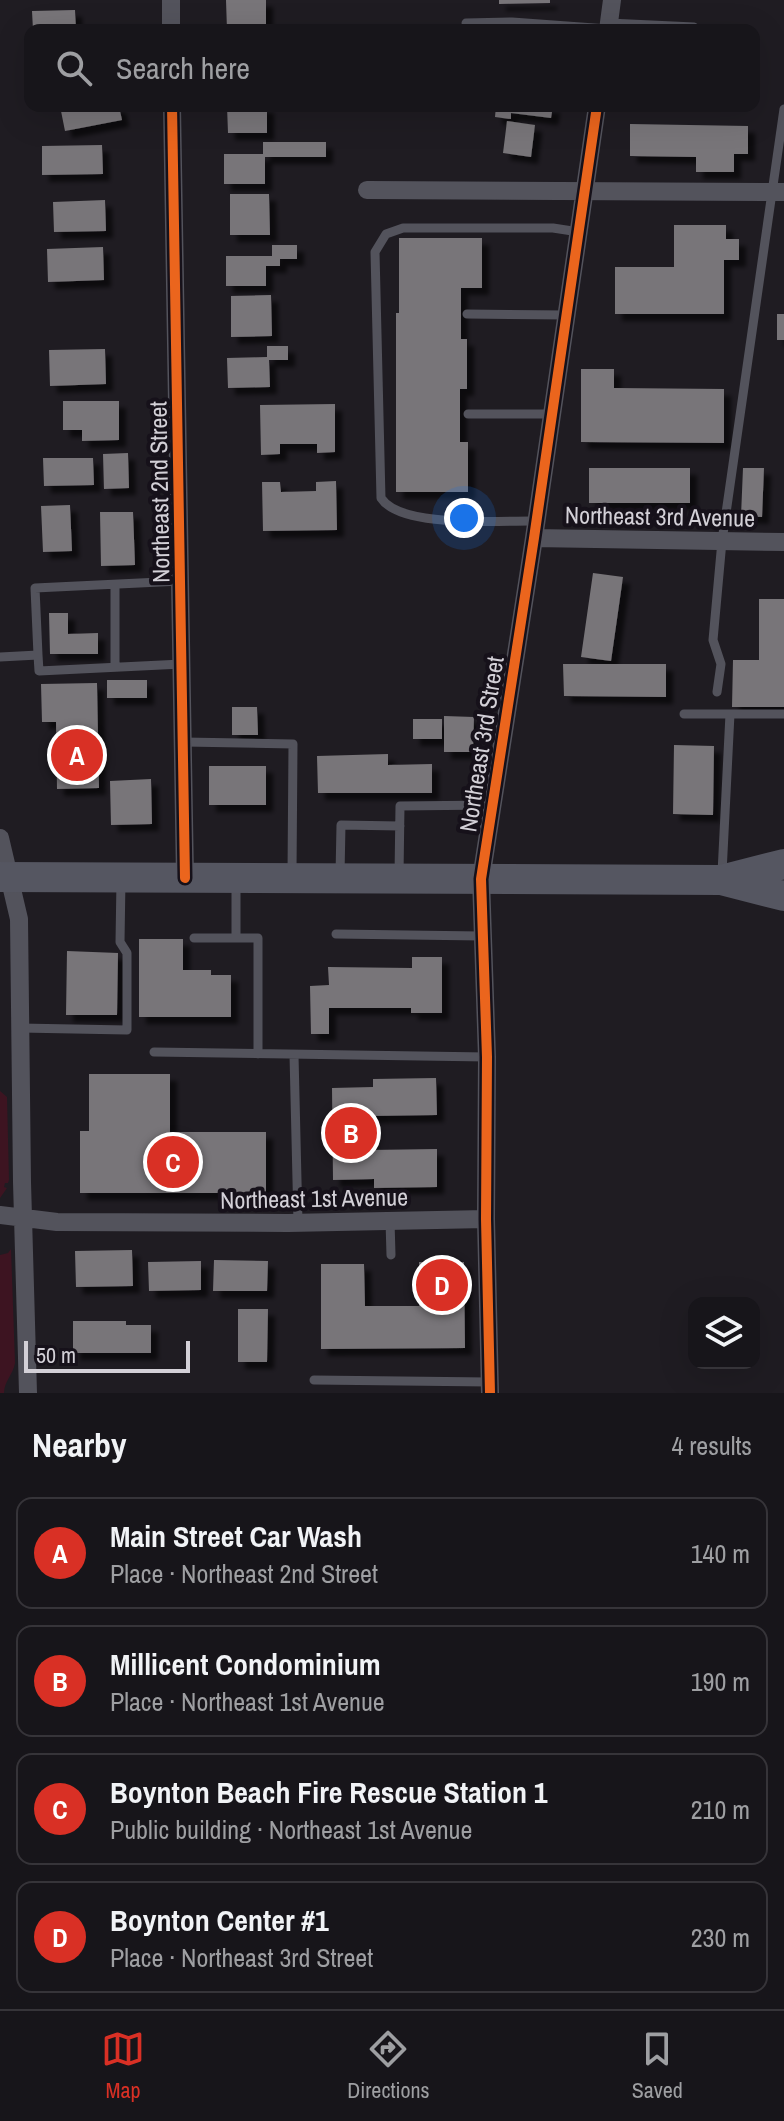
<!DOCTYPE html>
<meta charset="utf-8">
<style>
body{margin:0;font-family:"Archivo Narrow",sans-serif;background:#201e23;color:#f1f3f6}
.controls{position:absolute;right:24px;bottom:24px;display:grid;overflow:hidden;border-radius:16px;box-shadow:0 8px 32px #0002}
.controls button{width:72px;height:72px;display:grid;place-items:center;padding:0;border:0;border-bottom:2px solid #363439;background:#17151a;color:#f1f3f6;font:40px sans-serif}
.scale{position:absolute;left:24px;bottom:20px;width:166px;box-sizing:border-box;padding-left:8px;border:4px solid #d3d0d7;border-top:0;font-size:22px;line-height:28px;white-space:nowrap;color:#d3d0d7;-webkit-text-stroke:6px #16111a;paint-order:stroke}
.you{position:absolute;left:464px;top:518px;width:28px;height:28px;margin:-20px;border:6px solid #fff;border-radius:50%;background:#1a73e8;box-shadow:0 0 0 12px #1a73e833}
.badge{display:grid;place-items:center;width:52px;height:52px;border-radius:50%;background:#d93025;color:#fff;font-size:26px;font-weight:700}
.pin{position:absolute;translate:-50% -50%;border:4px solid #fff;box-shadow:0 2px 8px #0006}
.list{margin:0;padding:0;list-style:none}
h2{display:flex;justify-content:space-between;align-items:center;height:104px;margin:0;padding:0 32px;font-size:34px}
h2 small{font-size:26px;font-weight:400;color:#9e9fa2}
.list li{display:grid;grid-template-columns:52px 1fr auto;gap:24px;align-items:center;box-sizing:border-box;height:112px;margin:0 16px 16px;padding:0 16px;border:2px solid #363439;border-radius:16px}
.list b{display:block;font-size:30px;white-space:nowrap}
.list p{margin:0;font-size:26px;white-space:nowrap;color:#9e9fa2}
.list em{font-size:26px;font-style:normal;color:#9e9fa2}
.icon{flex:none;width:44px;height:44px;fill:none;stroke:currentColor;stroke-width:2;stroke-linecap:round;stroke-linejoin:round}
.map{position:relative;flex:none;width:784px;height:1393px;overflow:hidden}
.search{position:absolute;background:#17151a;box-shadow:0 8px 32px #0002;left:24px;right:24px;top:24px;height:88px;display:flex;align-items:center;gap:20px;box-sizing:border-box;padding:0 28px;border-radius:16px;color:#9e9fa2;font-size:30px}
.sheet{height:616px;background:#17151a}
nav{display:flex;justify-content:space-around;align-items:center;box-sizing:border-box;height:112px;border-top:2px solid #363439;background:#17151a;font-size:22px;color:#9e9fa2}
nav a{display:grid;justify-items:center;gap:4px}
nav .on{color:#d93025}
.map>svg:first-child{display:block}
</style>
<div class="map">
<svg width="784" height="1393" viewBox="0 0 784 1393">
<defs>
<filter id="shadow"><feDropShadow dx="7" dy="7" stdDeviation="2" flood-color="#0009"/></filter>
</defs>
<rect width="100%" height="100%" fill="#1f1c22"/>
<path fill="#3d1421" d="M0 1091 7 1097 9 1180 8 1183H5L4 1187 7 1188 0 1198Z
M11 1249 15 1363C13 1375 4 1381 4 1393H0V1255L8 1253Z"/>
<path fill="#787579" filter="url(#shadow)" d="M226 0H266V30H227Z
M499 0H550V3L499 4Z
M75 10 76 30H33L32 11Z
M60 106H119L122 120 65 131Z
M227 106H267V133H228Z
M496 106H553L551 118 511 113V119L495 117Z
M507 121 535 125 531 157 503 153Z
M630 124 748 126V154H734V172H696V157L630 156Z
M263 142H326V157H265V184H224V154H263Z
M102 145 103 174 42 175V146Z
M230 194H269L270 235H230Z
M105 200 106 231 54 232 53 202Z
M674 225H726V239H739V260H724V314H615V267H674Z
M399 238H482V288H461V339H467V389H460V442H468V492H396V313H399Z
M272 245H297V259H280V266H266V286H226V256H272Z
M103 247 104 280 48 282 47 249Z
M271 295 272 336 231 337V296Z
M777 314H784V340H777Z
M267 346H288V360H269L270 387 228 388 227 358 267 357Z
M105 349 106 384 50 386 49 350Z
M581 369H614V388L724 389V443L581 442Z
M63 401H119V440L82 441V430H63Z
M335 404V452L317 453V444H280V454L261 455 260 405Z
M128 453 129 488 104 489 103 454Z
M43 458H93L94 485 44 486Z
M589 468H690V503H589Z
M743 468H764L762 517 741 516Z
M336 481 337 530 263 531 262 482H280L281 492 316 491V482Z
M70 505 72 551 43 552 41 506Z
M100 512H133L135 565 101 566Z
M593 573 623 577 611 661 581 657Z
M759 599H784V707H732L733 660H759Z
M49 613H68V634L98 633V654H50Z
M563 664H666V697L564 696Z
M107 680H147V698H107Z
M97 683 99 788 57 789 56 722H42L41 684Z
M232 707H257L258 735H232Z
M444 716 474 717 473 752H444Z
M413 719H442V739H413Z
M674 745 714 746 713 815 673 814Z
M388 754V765L432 764V793H318L317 756Z
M209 766H266V805H209Z
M151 779 152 824 111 825 110 781Z
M139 939H183V970H211V975H231V1017H139Z
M67 951 118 953 117 1015H66Z
M412 957H442V1013H411V1008H329V1034H311L310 986 329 985 328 967 412 968Z
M89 1074H170V1132H266V1193H80V1131H89Z
M436 1078 437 1115 370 1116V1150L437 1149V1187L374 1188V1179L333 1180 332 1088 373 1087V1079Z
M132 1250 133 1286 76 1287 75 1251Z
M214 1260 268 1261 267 1291H213Z
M201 1261V1290L149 1291 148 1262Z
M419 1262H464L465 1348 321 1349V1264H364L365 1306H419Z
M238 1309H268L267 1362H238Z
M73 1321H126V1325H151V1353H73Z"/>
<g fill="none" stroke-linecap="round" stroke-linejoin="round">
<path stroke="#53535c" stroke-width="9" d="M466 23 512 22 608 29
M609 23 694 27
M467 314 567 315
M468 414H553
M536 521C500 520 401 529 381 498L375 252 386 234 403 228H553L579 232
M115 585V667
M38 655 39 671 182 664
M0 657 38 655 35 588 181 581
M717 692 721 664 713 640 722 541 784 109
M684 714H784
M184 742 293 744 292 874
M722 873 730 714
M340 875 341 825 400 826
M399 875 400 806 491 805
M236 884V938H258V1054
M336 934 481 936
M194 938H236
M20 1028 127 1030V953L120 942 121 880
M154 1052 487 1057
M294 1055 298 1222
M390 1221 391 1255
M314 1380 489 1382"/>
<path stroke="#53535c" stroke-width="18" d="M171 0V30
M608 30 612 0
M172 106 185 878
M367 190 784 192
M534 538 784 542
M0 838 19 919 22 1182 28 1393
M0 1215 57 1222 288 1223 486 1219
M490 1393 486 1219 487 1057 481 879 534 538 597 106"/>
<path stroke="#555661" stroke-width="30" d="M0 877 721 880 784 896
M721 880 784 864"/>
<defs>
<path id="cycleway" d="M172 106 185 878
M490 1393 486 1219 487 1057 481 879 534 538 597 106"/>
</defs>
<use href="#cycleway" stroke="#16111a" stroke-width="15"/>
<use href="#cycleway" stroke="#eb651d" stroke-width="10"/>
</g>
<g text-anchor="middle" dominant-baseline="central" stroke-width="8" stroke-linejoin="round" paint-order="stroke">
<g font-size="24" fill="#d3d0d7" stroke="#16111a">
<text transform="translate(159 492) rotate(-91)">Northeast 2nd Street</text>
<text transform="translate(660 516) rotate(1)">Northeast 3rd Avenue</text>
<text transform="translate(481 744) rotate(-81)">Northeast 3rd Street</text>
<text transform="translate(314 1198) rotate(-1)">Northeast 1st Avenue</text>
</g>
</g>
</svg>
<div class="controls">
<button><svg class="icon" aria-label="layers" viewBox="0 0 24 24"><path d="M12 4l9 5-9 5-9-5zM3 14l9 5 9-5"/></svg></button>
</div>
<div class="scale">50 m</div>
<div class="you"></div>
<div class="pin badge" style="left:77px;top:755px">A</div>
<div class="pin badge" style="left:351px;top:1133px">B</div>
<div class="pin badge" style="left:173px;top:1162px">C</div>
<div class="pin badge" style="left:442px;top:1285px">D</div>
<div class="search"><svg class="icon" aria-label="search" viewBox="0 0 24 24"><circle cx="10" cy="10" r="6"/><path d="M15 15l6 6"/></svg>Search here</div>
</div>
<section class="sheet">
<h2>Nearby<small>4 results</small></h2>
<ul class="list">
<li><span class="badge">A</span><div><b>Main Street Car Wash</b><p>Place · Northeast 2nd Street</p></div><em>140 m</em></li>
<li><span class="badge">B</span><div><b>Millicent Condominium</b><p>Place · Northeast 1st Avenue</p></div><em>190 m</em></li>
<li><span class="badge">C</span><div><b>Boynton Beach Fire Rescue Station 1</b><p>Public building · Northeast 1st Avenue</p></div><em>210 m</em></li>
<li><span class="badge">D</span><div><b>Boynton Center #1</b><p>Place · Northeast 3rd Street</p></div><em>230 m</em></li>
</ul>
</section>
<nav>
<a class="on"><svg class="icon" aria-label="map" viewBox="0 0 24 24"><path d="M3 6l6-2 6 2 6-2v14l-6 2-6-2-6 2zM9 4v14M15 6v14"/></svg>Map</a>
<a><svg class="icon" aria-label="directions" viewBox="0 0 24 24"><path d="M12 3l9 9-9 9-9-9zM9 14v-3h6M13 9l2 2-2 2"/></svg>Directions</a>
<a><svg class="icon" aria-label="saved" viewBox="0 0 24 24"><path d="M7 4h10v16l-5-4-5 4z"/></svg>Saved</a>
</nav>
